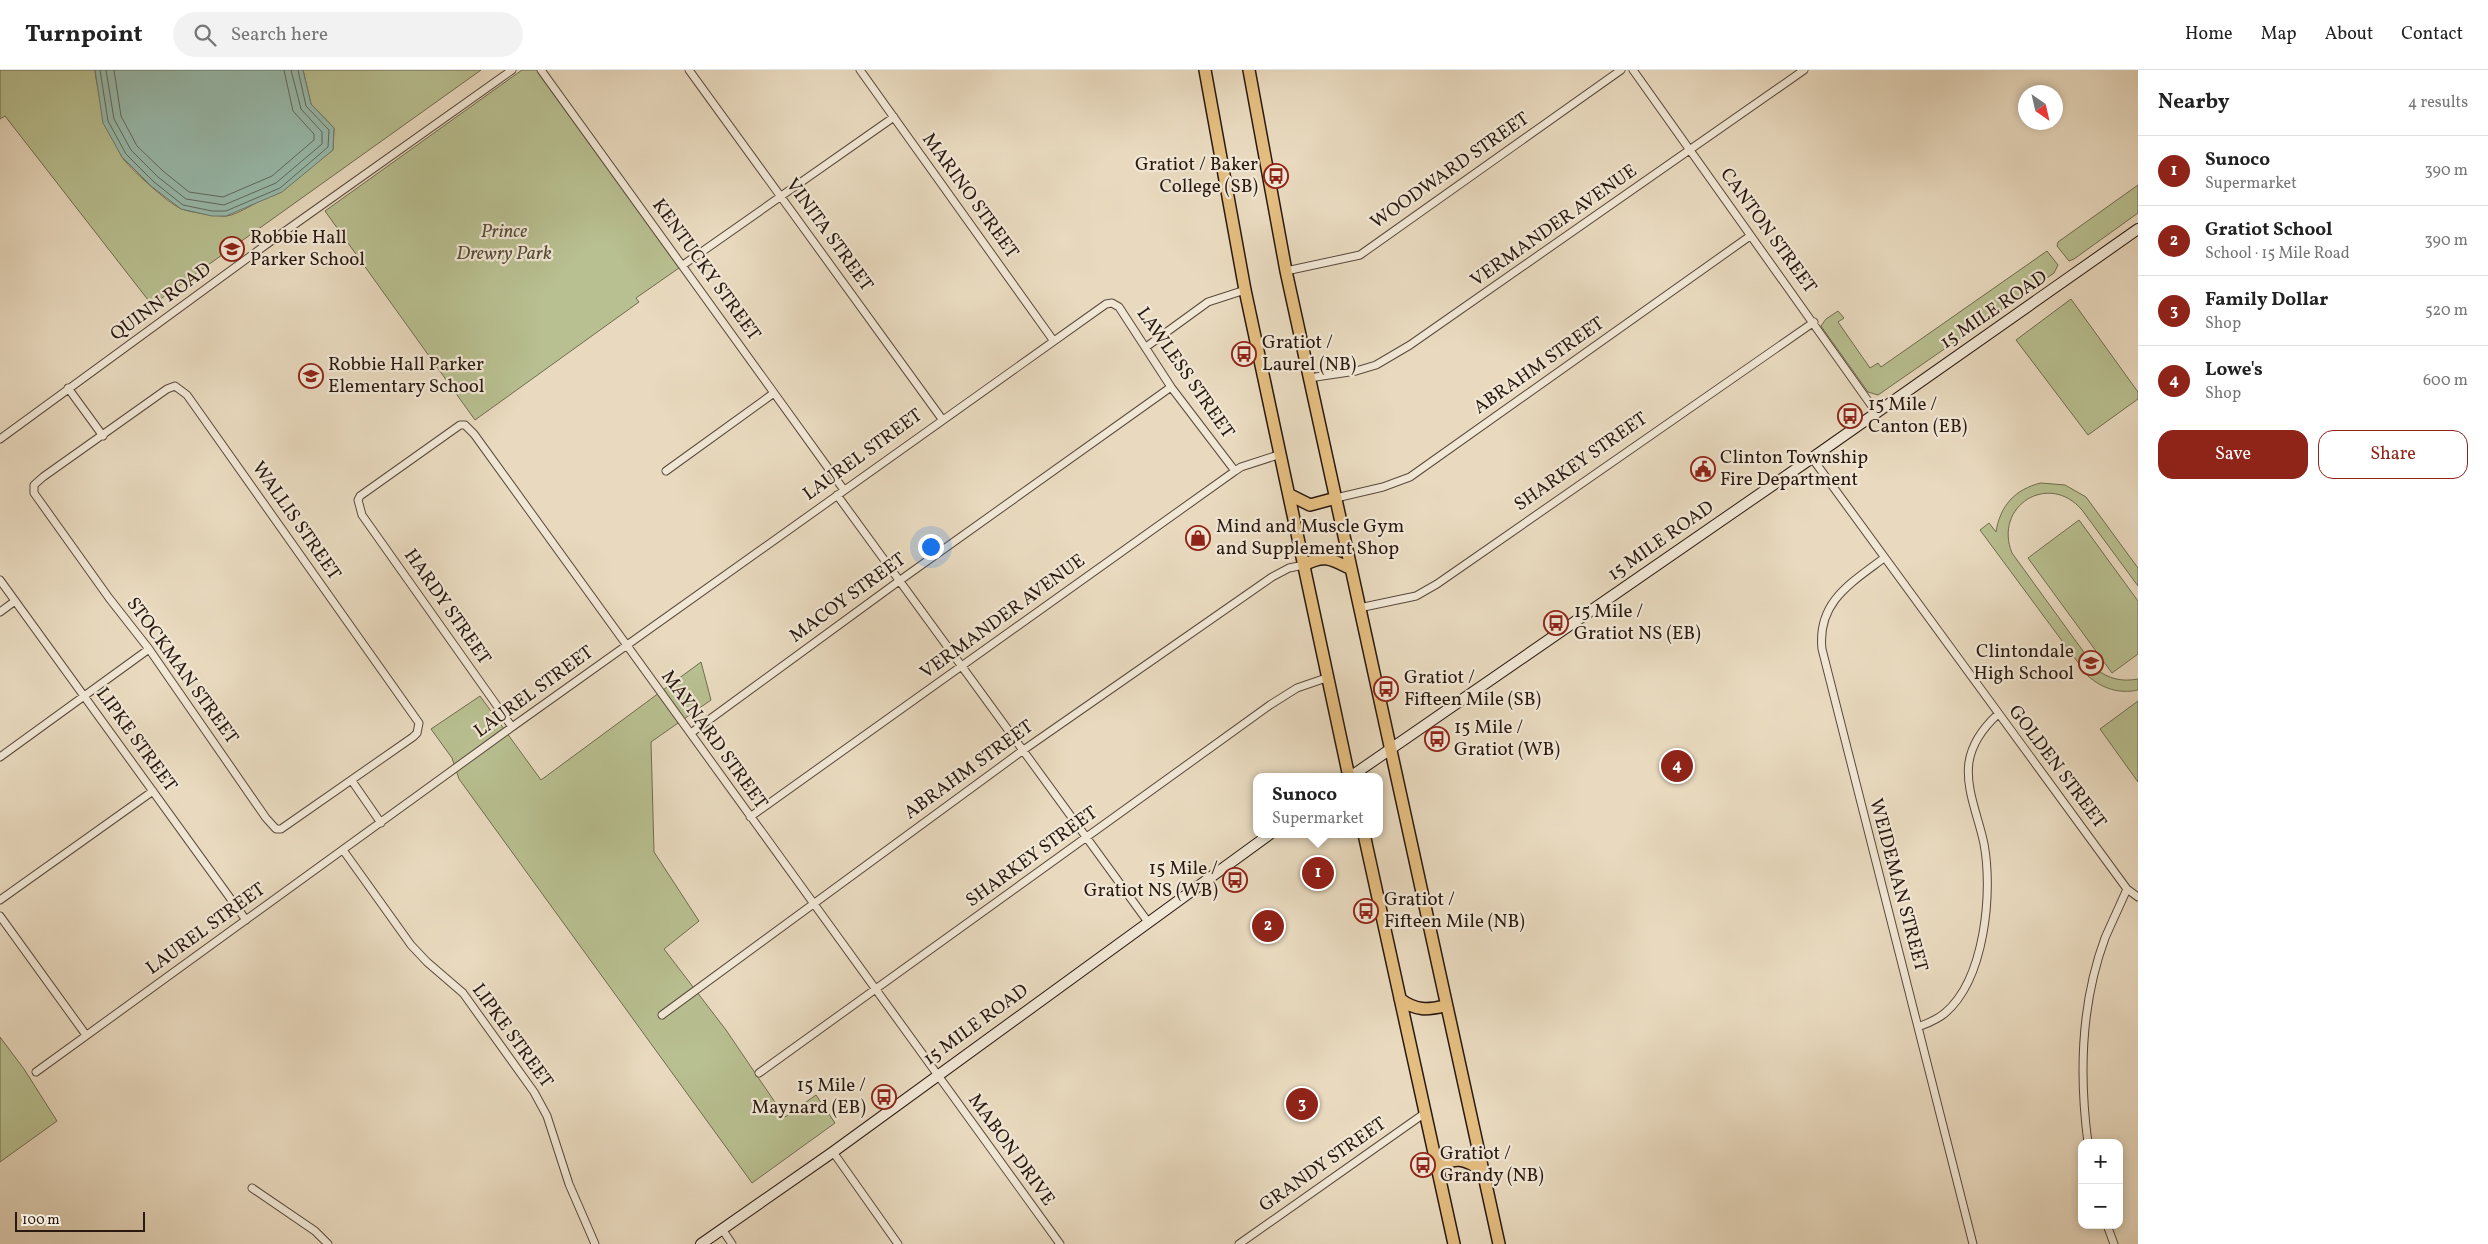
<!DOCTYPE html>
<meta charset="utf-8">
<style>
body{margin:0;font-family:Vollkorn,serif;background:#f2f2f2;color:#222}
.controls{position:absolute;right:15px;bottom:15px;display:grid;overflow:hidden;border-radius:10px;box-shadow:0 2px 8px #0003}
.controls button{width:45px;height:45px;display:grid;place-items:center;padding:0;border:0;border-bottom:1px solid #e0e0e0;background:#fff;color:#222;font:25px sans-serif}
.compass{position:absolute;left:2018px;top:15px;width:45px;height:45px;border-radius:50%;background:#fff;box-shadow:0 2px 8px #0003;rotate:146deg}
.scale{position:absolute;left:15px;bottom:12px;width:130px;box-sizing:border-box;padding-left:5px;border:2px solid #291911;border-top:0;font-size:14px;line-height:18px;white-space:nowrap;color:#291911;-webkit-text-stroke:4px #f1e7d5;paint-order:stroke}
.you{position:absolute;left:930px;top:476px;width:18px;height:18px;margin:-12px;border:4px solid #fff;border-radius:50%;background:#1a73e8;box-shadow:0 0 0 8px #1a73e833}
.badge{display:grid;place-items:center;width:32px;height:32px;border-radius:50%;background:#8f2418;color:#fff;font-size:16px;font-weight:700}
.pin{position:absolute;translate:-50% -50%;border:2px solid #fff;box-shadow:0 1px 5px #0006}
.popup{position:absolute;left:1253px;top:703px;width:130px;height:65px;box-sizing:border-box;display:grid;place-content:center;border-radius:10px;background:#fff;filter:drop-shadow(0 1px 4px #0005);font-size:16px;white-space:nowrap;color:#767676}
.popup b{font-size:19px;color:#222}
.popup::after{content:'';position:absolute;left:50%;top:100%;margin-left:-10px;border:10px solid transparent;border-top-color:#fff}
.list{margin:0;padding:0;list-style:none}
h2{display:flex;justify-content:space-between;align-items:center;height:65px;margin:0;padding:0 20px;font-size:21px}
h2 small{font-size:16px;font-weight:400;color:#767676}
.list li{display:grid;grid-template-columns:32px 1fr auto;gap:15px;align-items:center;box-sizing:border-box;height:70px;padding:0 20px;border-top:1px solid #e0e0e0}
.list b{display:block;font-size:19px;white-space:nowrap}
.list p{margin:0;font-size:16px;white-space:nowrap;color:#767676}
.list em{font-size:16px;font-style:normal;color:#767676}
.actions{display:flex;gap:10px;padding:15px 20px}
.actions a{flex:1;padding:11px 0;border:1px solid #8f2418;border-radius:15px;text-align:center;font-size:18px;color:#8f2418}
.actions .main{background:#8f2418;color:#fff}
.icon{flex:none;width:28px;height:28px;fill:none;stroke:currentColor;stroke-width:2;stroke-linecap:round;stroke-linejoin:round}
.map{position:relative;flex:none;width:2138px;height:1174px;overflow:hidden}
header{display:flex;align-items:center;gap:30px;box-sizing:border-box;height:70px;padding:0 25px;background:#fff;border-bottom:1px solid #e0e0e0}
header strong{font-size:24px}
nav{display:flex;gap:28px;margin-inline-start:auto;font-size:18px}
.search{width:350px;height:45px;background:#f2f2f2;display:flex;align-items:center;gap:12px;box-sizing:border-box;padding:0 18px;border-radius:28px;color:#767676;font-size:19px}
main{display:flex}
aside{flex:1;background:#fff}
.map>svg:first-child{display:block}
</style>
<header>
<strong>Turnpoint</strong>
<div class="search"><svg class="icon" aria-label="search" viewBox="0 0 24 24"><circle cx="10" cy="10" r="6"/><path d="M15 15l6 6"/></svg>Search here</div>
<nav><a>Home</a><a>Map</a><a>About</a><a>Contact</a></nav>
</header>
<main>
<div class="map">
<svg width="2138" height="1174" viewBox="0 0 2138 1174">
<rect width="100%" height="100%" fill="#e9dabf"/>
<filter id="stains"><feTurbulence type="fractalNoise" baseFrequency=".004" numOctaves="4"/><feColorMatrix values="0 0 0 0 .2 0 0 0 0 .09 0 0 0 0 .02 0 0 0 .5 -.17"/></filter>
<radialGradient id="worn" r=".72"><stop offset=".6" stop-color="#630" stop-opacity="0"/><stop offset="1" stop-color="#630" stop-opacity=".3"/></radialGradient>
<path fill="#b8bf90" stroke="#706c50" d="M0 0H95C96 19 112 70 122 87 127 96 171 136 182 139 189 142 220 147 227 146 250 142 312 95 333 80L334 58 311 34 303 0H481L152 235 5 46 0 49Z
M522 0H537L679 198 636 228 639 232 475 350 325 141Z
M2138 115V143L2074 189 2069 191 2057 176 2058 172Z
M2047 181 2058 195 2054 203 1878 325 1868 322 1821 256 1826 249 1838 241 1844 248 1838 252 1870 298 1878 293 1881 297Z
M2071 229 2138 322V329L2088 365 2016 270Z
M2041 413 2065 415 2086 427 2138 498V516L2082 440C2049 401 1993 436 2012 483L2096 599C2109 609 2122 612 2138 609V620C2119 624 2103 619 2088 606L1980 460 1989 453 1996 462C2000 436 2015 419 2041 413Z
M2079 450 2138 531V584L2112 603 2028 488Z
M701 592 711 630 651 672 654 782 699 851 664 879 726 960 785 1047 816 1025 835 1053 752 1113 459 709 452 688 431 659 480 626 541 710Z
M2138 631V712L2100 659Z
M0 967 24 999 57 1051 0 1092Z"/>
<path fill="#98bbad" stroke="#6c7a6f" d="M95 0H303L311 34 334 58 333 80 282 122 226 146H212L181 139 151 116 122 87 103 53Z"/>
<g fill="none" stroke-linecap="round" stroke-linejoin="round">
<path stroke="#606a5f" stroke-width="1" d="M100 0 108 51 126 84 154 112 183 135 212 141H226L280 118 328 77 329 60 306 36 298 0
M106 0 114 49 131 80 158 107 186 129 224 135 276 113 322 74V62L301 39 291 0
M114 0 121 46 137 76 163 101 189 122 223 127 272 106 314 70V64L293 41 284 0"/>
<defs>
<path id="minor" d="M541 0 844 420
M689 0 942 349
M860 0 1053 270
M1633 0 1876 342
M683 195 894 47
M1286 201 1360 185 1621 0
M1146 277 1208 232 1245 220
M1309 308 1356 301 1376 295 1410 275 1804 0
M175 316 187 325 419 653 417 663 413 667 281 759H276L266 748 149 579 109 528 34 423V415L43 407 167 319Z
M68 318 103 366
M0 369 267 174 512 0
M1812 388 2127 819 2138 827
M666 401 774 323
M837 425 1148 852
M1336 428 1383 417 1410 407 1750 166
M1884 488C1851 513 1817 532 1822 579L1973 1174
M0 510 246 850
M1359 538 1416 526 1437 514 1814 252
M0 542 15 531
M512 657 362 445 358 430 360 426 460 355H465L474 364 1060 1174
M691 663 899 511 1171 317
M0 687 149 579
M352 711 381 753
M750 747 1235 401 1241 397 1281 384
M343 780 411 875 427 892 463 923 534 1022 547 1046 569 1114 595 1174
M0 830 153 721
M0 846 86 965
M662 945 1022 681 1272 507 1289 498 1304 495
M1918 957C1928 953 1937 950 1945 943 1985 909 1993 822 1984 774 1979 748 1965 719 1969 692 1972 673 1984 657 1998 644
M36 1002 512 657 1106 234 1112 233 1119 237 1171 317 1235 401
M759 1003 1270 635 1297 618 1329 607
M2088 1073C2079 1005 2081 933 2105 868 2112 852 2120 835 2127 819
M833 1082 898 1174
M252 1118 315 1161 328 1174
M2107 1155 2114 1174
M722 1159 732 1174
M1239 1174 1425 1043"/>
<path id="secondary" d="M1350 707 1812 388 2138 159
M701 1174 833 1082 1270 764"/>
<path id="primary" d="M1205 0 1245 220 1349 707
M1249 0 1286 201 1499 1174
M1290 425 1310 435 1336 428
M1304 495C1325 484 1331 489 1351 499
M1364 764 1454 1174
M1400 929C1416 941 1427 940 1445 936
M1438 1098C1455 1085 1465 1090 1482 1100"/>
</defs>
<use href="#minor" stroke="#59493c" stroke-width="9"/>
<use href="#secondary" stroke="#291911" stroke-width="12"/>
<use href="#primary" stroke="#291911" stroke-width="14"/>
<use href="#minor" stroke="#f1e7d5" stroke-width="7"/>
<use href="#secondary" stroke="#f1e7d5" stroke-width="10"/>
<use href="#primary" stroke="#e4bd80" stroke-width="11"/>
</g>
<defs>
<symbol id="bus-ring" viewBox="-11 -11 22 22"><circle r="9.5" fill="#f1e7d5" stroke="#8f2418" stroke-width="1.5"/><path d="M-5-6H5V4H4V6H2V4H-2V6H-4V4H-5ZM-3.5-4V0h7V-4ZM-3.5 1.2v1.5H-2V1.2ZM2 1.2v1.5H3.5V1.2Z" fill="#8f2418"/></symbol>
<symbol id="school-ring" viewBox="-11 -11 22 22"><circle r="9.5" fill="#f1e7d5" stroke="#8f2418" stroke-width="1.5"/><path d="M0-5L7-2L0 1L-7-2ZM-4 1L0 2.5L4 1V4Q0 6-4 4Z" fill="#8f2418"/></symbol>
<symbol id="civic-ring" viewBox="-11 -11 22 22"><circle r="9.5" fill="#f1e7d5" stroke="#8f2418" stroke-width="1.5"/><path d="M-.6-6.5H3V-4.5H.6V-3L4-1V1h2V6H-6V1h2V-1L-.6-3ZM-1.2 2.5V6h2.4V2.5Z" fill="#8f2418"/></symbol>
<symbol id="shop-ring" viewBox="-11 -11 22 22"><circle r="9.5" fill="#f1e7d5" stroke="#8f2418" stroke-width="1.5"/><path d="M-5-2.5h2.3a2.7 3.5 0 0 1 5.4 0H5L5.5 6h-11ZM-1.5-2.5h3a1.5 2.3 0 0 0-3 0Z" fill="#8f2418"/></symbol>
</defs>
<g fill-rule="evenodd">
<use href="#bus-ring" x="1262" y="92" width="28" height="28"/>
<use href="#school-ring" x="218" y="165" width="28" height="28"/>
<use href="#bus-ring" x="1230" y="270" width="28" height="28"/>
<use href="#school-ring" x="297" y="292" width="28" height="28"/>
<use href="#bus-ring" x="1836" y="332" width="28" height="28"/>
<use href="#civic-ring" x="1689" y="385" width="28" height="28"/>
<use href="#shop-ring" x="1184" y="454" width="28" height="28"/>
<use href="#bus-ring" x="1542" y="539" width="28" height="28"/>
<use href="#school-ring" x="2077" y="579" width="28" height="28"/>
<use href="#bus-ring" x="1372" y="605" width="28" height="28"/>
<use href="#bus-ring" x="1423" y="655" width="28" height="28"/>
<use href="#bus-ring" x="1221" y="796" width="28" height="28"/>
<use href="#bus-ring" x="1352" y="827" width="28" height="28"/>
<use href="#bus-ring" x="870" y="1013" width="28" height="28"/>
<use href="#bus-ring" x="1409" y="1081" width="28" height="28"/>
</g>
<g text-anchor="middle" dominant-baseline="central" stroke-width="4.5" stroke-linejoin="round" paint-order="stroke">
<g font-size="19" fill="#291911" stroke="#f1e7d5" text-anchor="start">
<text x="1258" y="95" text-anchor="end">Gratiot / Baker<tspan x="1258" dy="22">College (SB)</tspan></text>
<text x="250" y="168">Robbie Hall<tspan x="250" dy="22">Parker School</tspan></text>
<text x="1262" y="273">Gratiot /<tspan x="1262" dy="22">Laurel (NB)</tspan></text>
<text x="328" y="295">Robbie Hall Parker<tspan x="328" dy="22">Elementary School</tspan></text>
<text x="1868" y="335">15 Mile /<tspan x="1868" dy="22">Canton (EB)</tspan></text>
<text x="1720" y="388">Clinton Township<tspan x="1720" dy="22">Fire Department</tspan></text>
<text x="1216" y="457">Mind and Muscle Gym<tspan x="1216" dy="22">and Supplement Shop</tspan></text>
<text x="1574" y="542">15 Mile /<tspan x="1574" dy="22">Gratiot NS (EB)</tspan></text>
<text x="2074" y="582" text-anchor="end">Clintondale<tspan x="2074" dy="22">High School</tspan></text>
<text x="1404" y="608">Gratiot /<tspan x="1404" dy="22">Fifteen Mile (SB)</tspan></text>
<text x="1454" y="658">15 Mile /<tspan x="1454" dy="22">Gratiot (WB)</tspan></text>
<text x="1218" y="799" text-anchor="end">15 Mile /<tspan x="1218" dy="22">Gratiot NS (WB)</tspan></text>
<text x="1384" y="830">Gratiot /<tspan x="1384" dy="22">Fifteen Mile (NB)</tspan></text>
<text x="866" y="1016" text-anchor="end">15 Mile /<tspan x="866" dy="22">Maynard (EB)</tspan></text>
<text x="1440" y="1084">Gratiot /<tspan x="1440" dy="22">Grandy (NB)</tspan></text>
</g>
<g font-size="19" fill="#291911" stroke="#f1e7d5">
<text transform="translate(1450 101) rotate(-35)">WOODWARD STREET</text>
<text transform="translate(970 126) rotate(54)">MARINO STREET</text>
<text transform="translate(1554 156) rotate(-35)">VERMANDER AVENUE</text>
<text transform="translate(1768 161) rotate(54)">CANTON STREET</text>
<text transform="translate(829 165) rotate(54)">VINITA STREET</text>
<text transform="translate(706 200) rotate(54)">KENTUCKY STREET</text>
<text transform="translate(161 232) rotate(-36)">QUINN ROAD</text>
<text transform="translate(1994 240) rotate(-34)">15 MILE ROAD</text>
<text transform="translate(1539 296) rotate(-35)">ABRAHM STREET</text>
<text transform="translate(1185 303) rotate(55)">LAWLESS STREET</text>
<text transform="translate(863 385) rotate(-36)">LAUREL STREET</text>
<text transform="translate(1581 392) rotate(-35)">SHARKEY STREET</text>
<text transform="translate(296 451) rotate(55)">WALLIS STREET</text>
<text transform="translate(1661 471) rotate(-35)">15 MILE ROAD</text>
<text transform="translate(848 528) rotate(-36)">MACOY STREET</text>
<text transform="translate(447 537) rotate(55)">HARDY STREET</text>
<text transform="translate(1003 547) rotate(-36)">VERMANDER AVENUE</text>
<text transform="translate(182 601) rotate(54)">STOCKMAN STREET</text>
<text transform="translate(534 622) rotate(-36)">LAUREL STREET</text>
<text transform="translate(136 670) rotate(54)">LIPKE STREET</text>
<text transform="translate(714 670) rotate(54)">MAYNARD STREET</text>
<text transform="translate(2057 697) rotate(53)">GOLDEN STREET</text>
<text transform="translate(969 700) rotate(-36)">ABRAHM STREET</text>
<text transform="translate(1032 787) rotate(-36)">SHARKEY STREET</text>
<text transform="translate(1898 815) rotate(75)">WEIDEMAN STREET</text>
<text transform="translate(206 859) rotate(-36)">LAUREL STREET</text>
<text transform="translate(976 955) rotate(-36)">15 MILE ROAD</text>
<text transform="translate(512 966) rotate(54)">LIPKE STREET</text>
<text transform="translate(1011 1080) rotate(54)">MABON DRIVE</text>
<text transform="translate(1323 1095) rotate(-35)">GRANDY STREET</text>
</g>
<g font-size="19" font-style="italic" fill="#544b37" stroke="#f1e7d5">
<text x="504" y="162">Prince<tspan x="504" dy="22">Drewry Park</tspan></text>
</g>
</g>
<rect width="100%" height="100%" filter="url(#stains)"/>
<rect width="100%" height="100%" fill="url(#worn)"/>
</svg>
<div class="controls">
<button>+</button>
<button>−</button>
</div>
<svg class="compass" viewBox="-18 -18 36 36"><path d="M0-13l5 13h-10z" fill="#e53935"/><path d="M0 13l5-13h-10z" fill="#767676"/></svg>
<div class="scale">100 m</div>
<div class="you"></div>
<div class="pin badge" style="left:1318px;top:803px">1</div>
<div class="popup"><b>Sunoco</b>Supermarket</div>
<div class="pin badge" style="left:1268px;top:856px">2</div>
<div class="pin badge" style="left:1302px;top:1034px">3</div>
<div class="pin badge" style="left:1677px;top:696px">4</div>
</div>
<aside>
<h2>Nearby<small>4 results</small></h2>
<ul class="list">
<li><span class="badge">1</span><div><b>Sunoco</b><p>Supermarket</p></div><em>390 m</em></li>
<li><span class="badge">2</span><div><b>Gratiot School</b><p>School · 15 Mile Road</p></div><em>390 m</em></li>
<li><span class="badge">3</span><div><b>Family Dollar</b><p>Shop</p></div><em>520 m</em></li>
<li><span class="badge">4</span><div><b>Lowe's</b><p>Shop</p></div><em>600 m</em></li>
</ul>
<div class="actions"><a class="main">Save</a><a>Share</a></div>
</aside>
</main>
